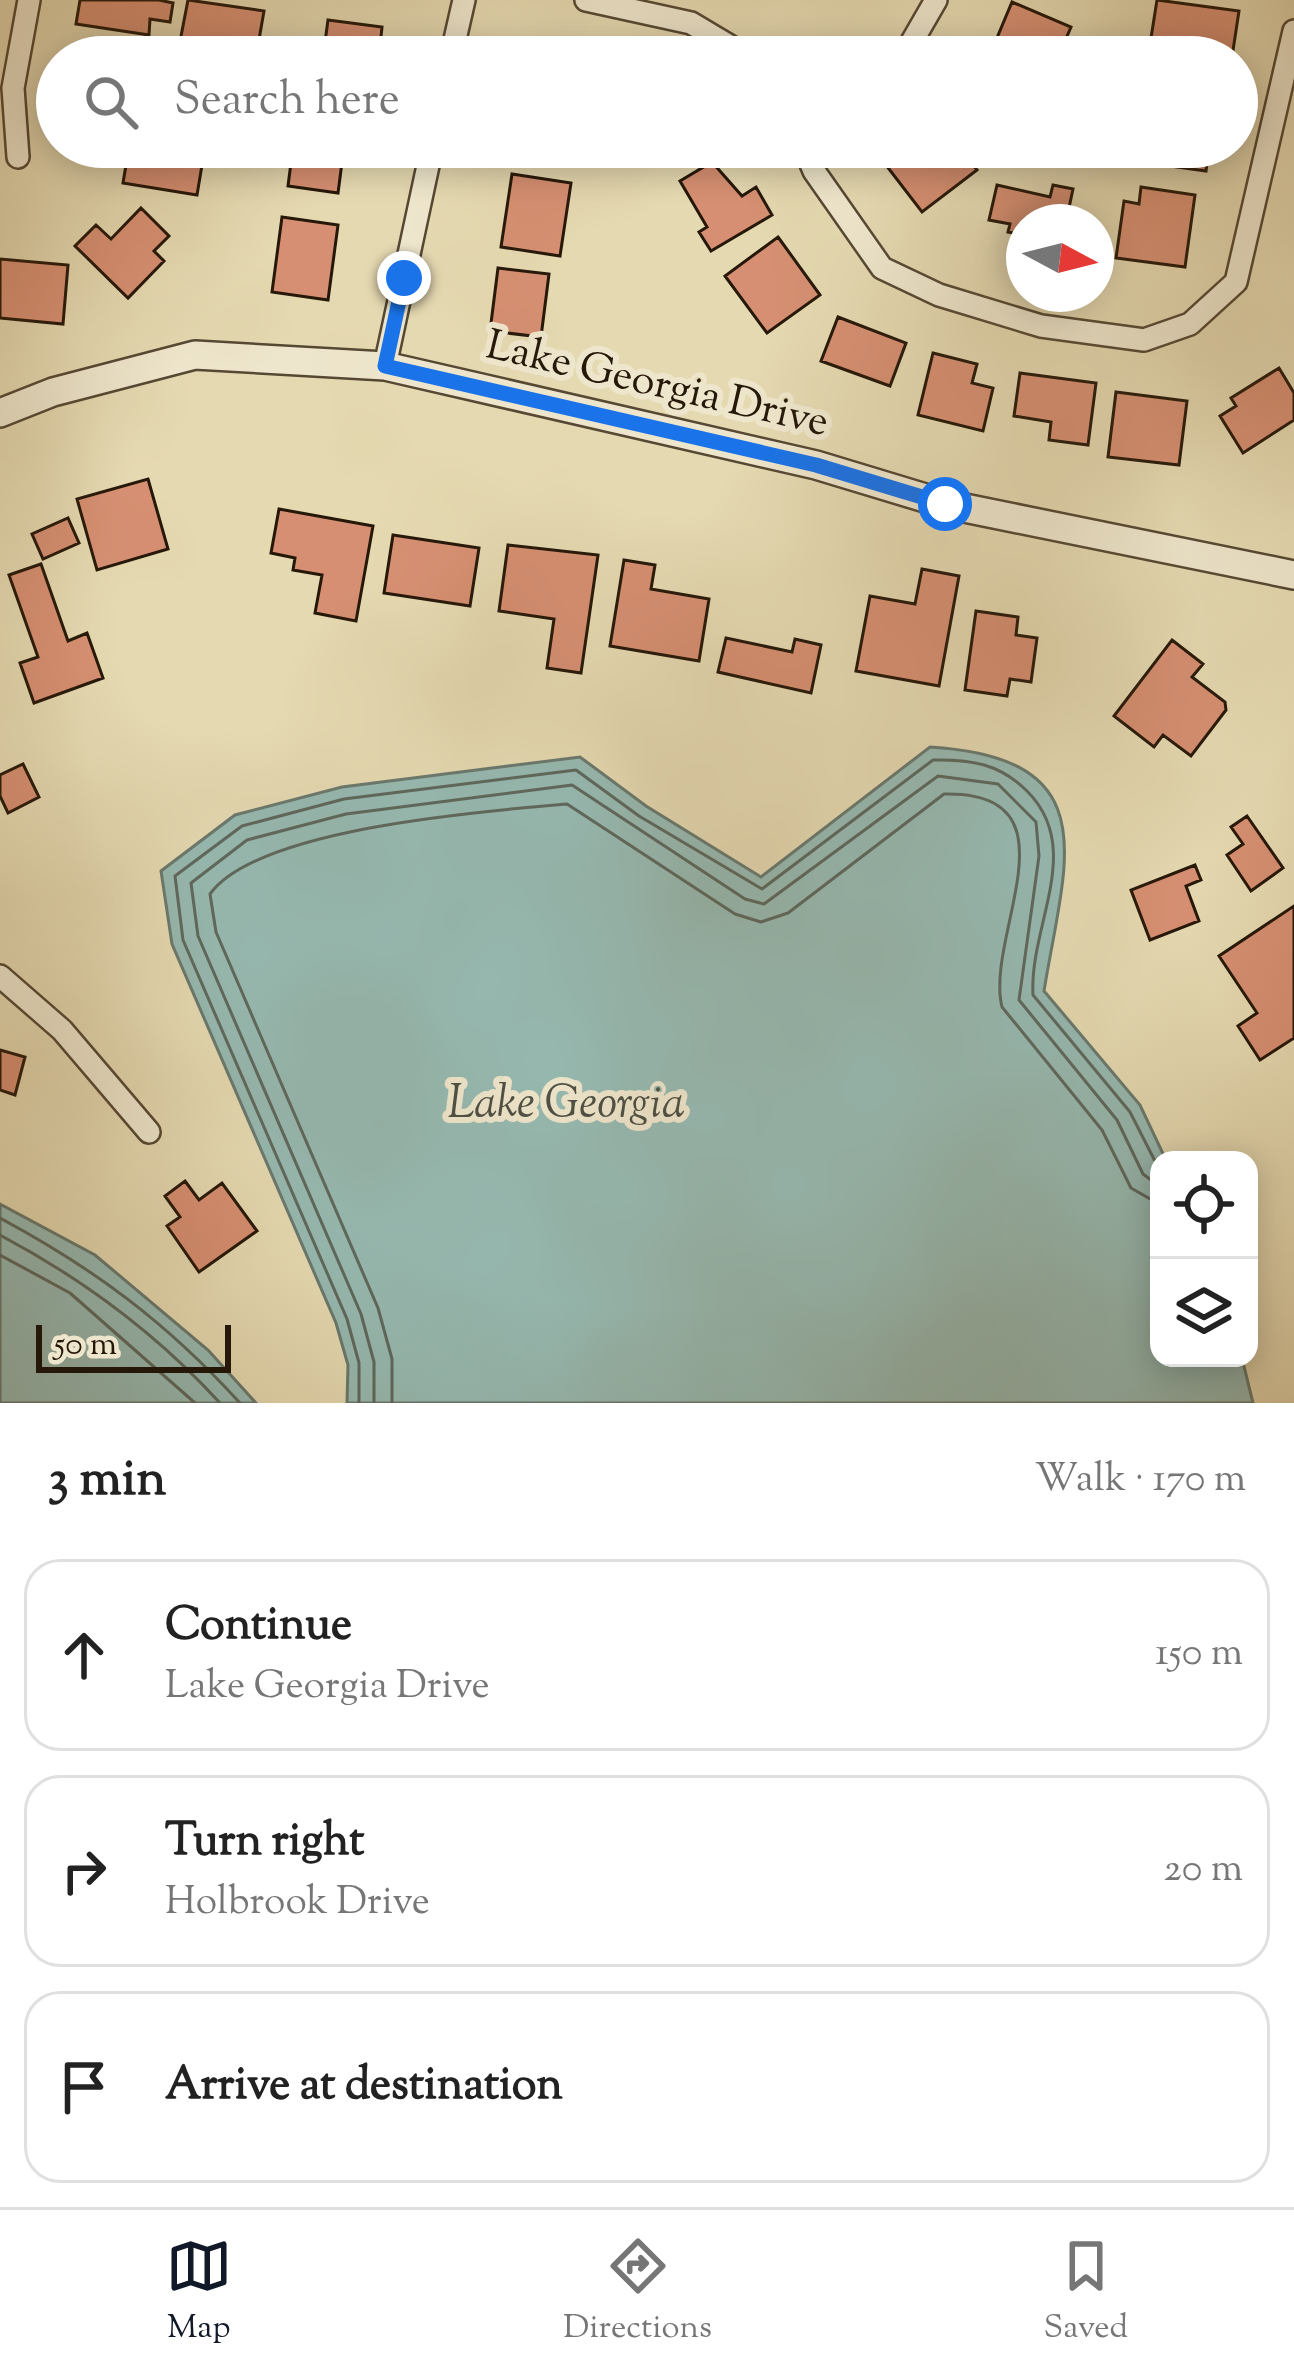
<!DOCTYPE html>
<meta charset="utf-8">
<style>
body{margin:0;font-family:"Sorts Mill Goudy",serif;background:#f2f2f2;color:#222}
.controls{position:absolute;right:36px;bottom:36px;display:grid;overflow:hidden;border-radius:24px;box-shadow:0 6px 30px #0003}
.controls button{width:108px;height:108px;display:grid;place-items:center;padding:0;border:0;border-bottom:3px solid #e0e0e0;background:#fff;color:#222;font:60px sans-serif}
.compass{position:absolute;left:1006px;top:204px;width:108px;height:108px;border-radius:50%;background:#fff;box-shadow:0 6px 30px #0003;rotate:97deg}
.scale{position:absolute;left:36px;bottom:30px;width:195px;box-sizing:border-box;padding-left:12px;border:6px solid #261809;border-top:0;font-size:33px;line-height:42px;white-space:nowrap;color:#261809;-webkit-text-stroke:9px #eee6cc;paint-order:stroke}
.stop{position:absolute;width:36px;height:36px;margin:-27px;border:9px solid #1a73e8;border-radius:50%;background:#fff}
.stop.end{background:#1a73e8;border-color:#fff;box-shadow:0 3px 12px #0008}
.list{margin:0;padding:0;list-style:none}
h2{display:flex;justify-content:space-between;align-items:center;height:156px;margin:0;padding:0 48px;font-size:51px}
h2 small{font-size:39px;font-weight:400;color:#767676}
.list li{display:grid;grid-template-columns:78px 1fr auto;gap:36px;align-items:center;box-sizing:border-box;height:192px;margin:0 24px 24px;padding:0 24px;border:3px solid #e0e0e0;border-radius:36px}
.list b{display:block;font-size:45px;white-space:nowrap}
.list p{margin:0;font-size:39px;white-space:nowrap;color:#767676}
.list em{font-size:39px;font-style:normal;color:#767676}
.icon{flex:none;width:66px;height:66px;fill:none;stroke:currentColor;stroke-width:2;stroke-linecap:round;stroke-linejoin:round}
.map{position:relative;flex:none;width:1294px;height:1403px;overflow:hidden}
.search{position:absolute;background:#fff;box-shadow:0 6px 30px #0003;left:36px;right:36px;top:36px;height:132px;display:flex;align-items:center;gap:30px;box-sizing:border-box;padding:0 42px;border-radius:66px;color:#767676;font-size:45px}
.sheet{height:804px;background:#fff}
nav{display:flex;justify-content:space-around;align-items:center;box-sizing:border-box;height:168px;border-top:3px solid #e0e0e0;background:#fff;font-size:33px;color:#767676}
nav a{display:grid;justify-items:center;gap:6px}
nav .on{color:#111827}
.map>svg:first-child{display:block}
</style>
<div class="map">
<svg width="1294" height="1403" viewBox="0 0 1294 1403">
<rect width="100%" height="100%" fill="#e5d9b1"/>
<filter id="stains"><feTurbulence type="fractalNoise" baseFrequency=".00167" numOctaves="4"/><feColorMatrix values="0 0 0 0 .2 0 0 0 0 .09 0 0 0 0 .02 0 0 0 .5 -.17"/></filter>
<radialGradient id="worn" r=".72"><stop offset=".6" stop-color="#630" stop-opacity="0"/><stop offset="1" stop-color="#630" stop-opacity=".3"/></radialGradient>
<path fill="#96b9b1" stroke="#69796e" stroke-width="3" d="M930 747C1109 758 1065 861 1044 991L1140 1105 1166 1160H1159V1358H1242L1253 1403H347L348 1365 336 1323 172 944 161 871 235 815 342 787 580 757 646 806 761 877Z
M0 1204 95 1255 208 1350 256 1403H0Z"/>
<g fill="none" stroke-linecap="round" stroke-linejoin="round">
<path stroke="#5e685d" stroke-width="3" d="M0 1218C95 1269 167 1323 240 1403
M0 1235C83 1279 156 1333 220 1403
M0 1255 70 1293 195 1403
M359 1403V1363L347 1319 183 940 175 876 242 826 344 799 576 770 639 816 762 889 933 760C971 759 1000 764 1027 791 1085 849 1029 925 1033 995L1130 1112 1159 1169
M374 1403V1362L361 1314 198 936 191 883 247 840 346 814 572 785 745 899 764 904 938 776 998 784 1036 822 1039 856 1019 1000 1117 1120 1143 1174 1159 1186
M392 1403V1359L378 1308 216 932 210 894C258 828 485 811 567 804L735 914 761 922 788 913 944 794C1083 791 984 936 1002 1007L1102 1130 1131 1188 1159 1204"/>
</g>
<path fill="#d68f72" stroke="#261809" stroke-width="3" d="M80 0H159L173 3 170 22 150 19 149 35 76 24Z
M188 0 264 11 257 51 217 44 215 57H177Z
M1157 0 1239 11 1232 57H1148Z
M1012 2 1071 27 1058 57H989Z
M328 20 382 27 379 57H323Z
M520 49 567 57H519Z
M129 147H205L197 195 123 183Z
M293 147H344L338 193 288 186Z
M891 147H959L977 170 922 212 879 156Z
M1150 147H1209L1206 171 1148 163Z
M712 162 742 196 756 187 772 215 711 251 699 232 707 227 680 181Z
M512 174 571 183 560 256 501 247Z
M997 185 1050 197 1053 185 1073 189 1066 222H1024V235L1008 232 1010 224 989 220Z
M1141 187 1195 195 1185 267 1116 258 1124 201 1139 204Z
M141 208 169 236 154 251 164 261 128 298 75 246 96 225 111 239Z
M282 217 338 225 328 300 272 292Z
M778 237 820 295 767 333 725 276Z
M0 259 68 265 63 324 0 318Z
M498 268 549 274 541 337 490 331Z
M838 317 906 343 890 386 821 361Z
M933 353 977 364 972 383 993 388 983 431 918 415Z
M1279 368 1294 393V420L1243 453 1220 416 1236 406 1231 398Z
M1020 373 1096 383 1088 445 1049 440 1051 422 1014 416Z
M1116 392 1187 401 1179 465 1108 457Z
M148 479 168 549 97 570 77 499Z
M279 509 373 526 356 621 315 613 322 575 293 570 295 558 271 553Z
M68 518 79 543 43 559 32 534Z
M393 535 479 548 470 606 384 593Z
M508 545 598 555 581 673 547 668 554 619 499 611Z
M624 560 655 565 651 589 709 599 699 661 610 646Z
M41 564 68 641 87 633 103 678 34 703 20 663 38 657 9 575Z
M922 569 959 576 939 686 856 671 870 596 915 604Z
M976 611 1018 617 1016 635 1037 638 1031 682 1010 679 1007 696 965 690Z
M726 638 792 652 795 639 821 645 811 693 718 672Z
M1172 640 1203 664 1192 677 1225 702 1226 710 1191 756 1163 735 1154 747 1114 716Z
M23 764 39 797 8 813 0 796V775Z
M1247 816 1283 868 1251 891 1227 855 1243 844 1231 827Z
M1195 865 1201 880 1186 886 1199 921 1150 940 1131 890Z
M1294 906V1038L1260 1060 1238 1026 1257 1013 1219 956Z
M0 1050 25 1057 15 1095 0 1090Z
M185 1181 199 1200 222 1183 257 1231 199 1272 167 1226 180 1217 165 1196Z"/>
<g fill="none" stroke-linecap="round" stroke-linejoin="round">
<defs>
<path id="minor" d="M586 0 691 23 748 57
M451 57 464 0
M894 57 906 52 936 0
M804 147 814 171 882 268 939 295 1041 326 1144 340 1190 324 1236 282 1294 31
M18 157 13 88 29 0
M385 366 432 147
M0 976 62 1030 149 1132"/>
<path id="tertiary" d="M0 413 53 392 195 355 385 366 816 465 945 504 1294 575"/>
</defs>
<use href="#minor" stroke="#564833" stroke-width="26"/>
<use href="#tertiary" stroke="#564833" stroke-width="32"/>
<use href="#minor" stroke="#eee6cc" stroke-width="21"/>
<use href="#tertiary" stroke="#eee6cc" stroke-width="27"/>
</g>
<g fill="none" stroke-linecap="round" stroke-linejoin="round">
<path stroke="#1a73e8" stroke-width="15" d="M404 278 385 366 816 465 945 504"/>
</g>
<g text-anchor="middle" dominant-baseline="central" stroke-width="12" stroke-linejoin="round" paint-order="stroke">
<g font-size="42" fill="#261809" stroke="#eee6cc">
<text transform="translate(657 386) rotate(13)">Lake Georgia Drive</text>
</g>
<g font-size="45" font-style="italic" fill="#4d5044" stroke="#eee6cc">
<text x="566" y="1105">Lake Georgia</text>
</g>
</g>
<rect width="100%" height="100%" filter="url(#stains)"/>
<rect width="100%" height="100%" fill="url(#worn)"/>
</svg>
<div class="controls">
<button><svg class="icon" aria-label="locate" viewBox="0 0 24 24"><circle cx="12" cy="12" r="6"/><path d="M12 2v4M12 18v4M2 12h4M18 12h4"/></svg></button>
<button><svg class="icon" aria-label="layers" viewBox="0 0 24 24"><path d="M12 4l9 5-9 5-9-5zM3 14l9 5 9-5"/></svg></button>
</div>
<svg class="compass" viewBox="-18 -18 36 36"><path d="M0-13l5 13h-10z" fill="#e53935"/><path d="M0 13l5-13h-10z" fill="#767676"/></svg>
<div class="scale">50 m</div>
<div class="stop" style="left:945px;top:504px"></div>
<div class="stop end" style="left:404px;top:278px"></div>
<div class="search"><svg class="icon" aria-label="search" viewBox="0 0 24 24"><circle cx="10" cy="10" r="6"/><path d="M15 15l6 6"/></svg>Search here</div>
</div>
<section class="sheet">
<h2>3 min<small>Walk · 170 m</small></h2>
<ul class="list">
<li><svg class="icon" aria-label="ahead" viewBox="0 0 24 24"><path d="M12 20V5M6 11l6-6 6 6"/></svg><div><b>Continue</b><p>Lake Georgia Drive</p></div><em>150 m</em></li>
<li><svg class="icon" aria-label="right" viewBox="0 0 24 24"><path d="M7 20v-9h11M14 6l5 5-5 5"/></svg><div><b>Turn right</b><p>Holbrook Drive</p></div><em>20 m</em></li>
<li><svg class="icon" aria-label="arrive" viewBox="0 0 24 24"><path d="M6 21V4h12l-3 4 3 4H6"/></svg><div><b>Arrive at destination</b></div></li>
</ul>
</section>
<nav>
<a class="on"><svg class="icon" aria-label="map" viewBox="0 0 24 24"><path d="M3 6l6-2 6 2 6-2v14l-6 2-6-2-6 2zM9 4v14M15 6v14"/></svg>Map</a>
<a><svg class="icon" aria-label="directions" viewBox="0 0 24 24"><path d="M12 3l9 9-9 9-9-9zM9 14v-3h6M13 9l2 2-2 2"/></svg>Directions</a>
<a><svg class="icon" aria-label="saved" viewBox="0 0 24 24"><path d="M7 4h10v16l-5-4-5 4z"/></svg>Saved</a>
</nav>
